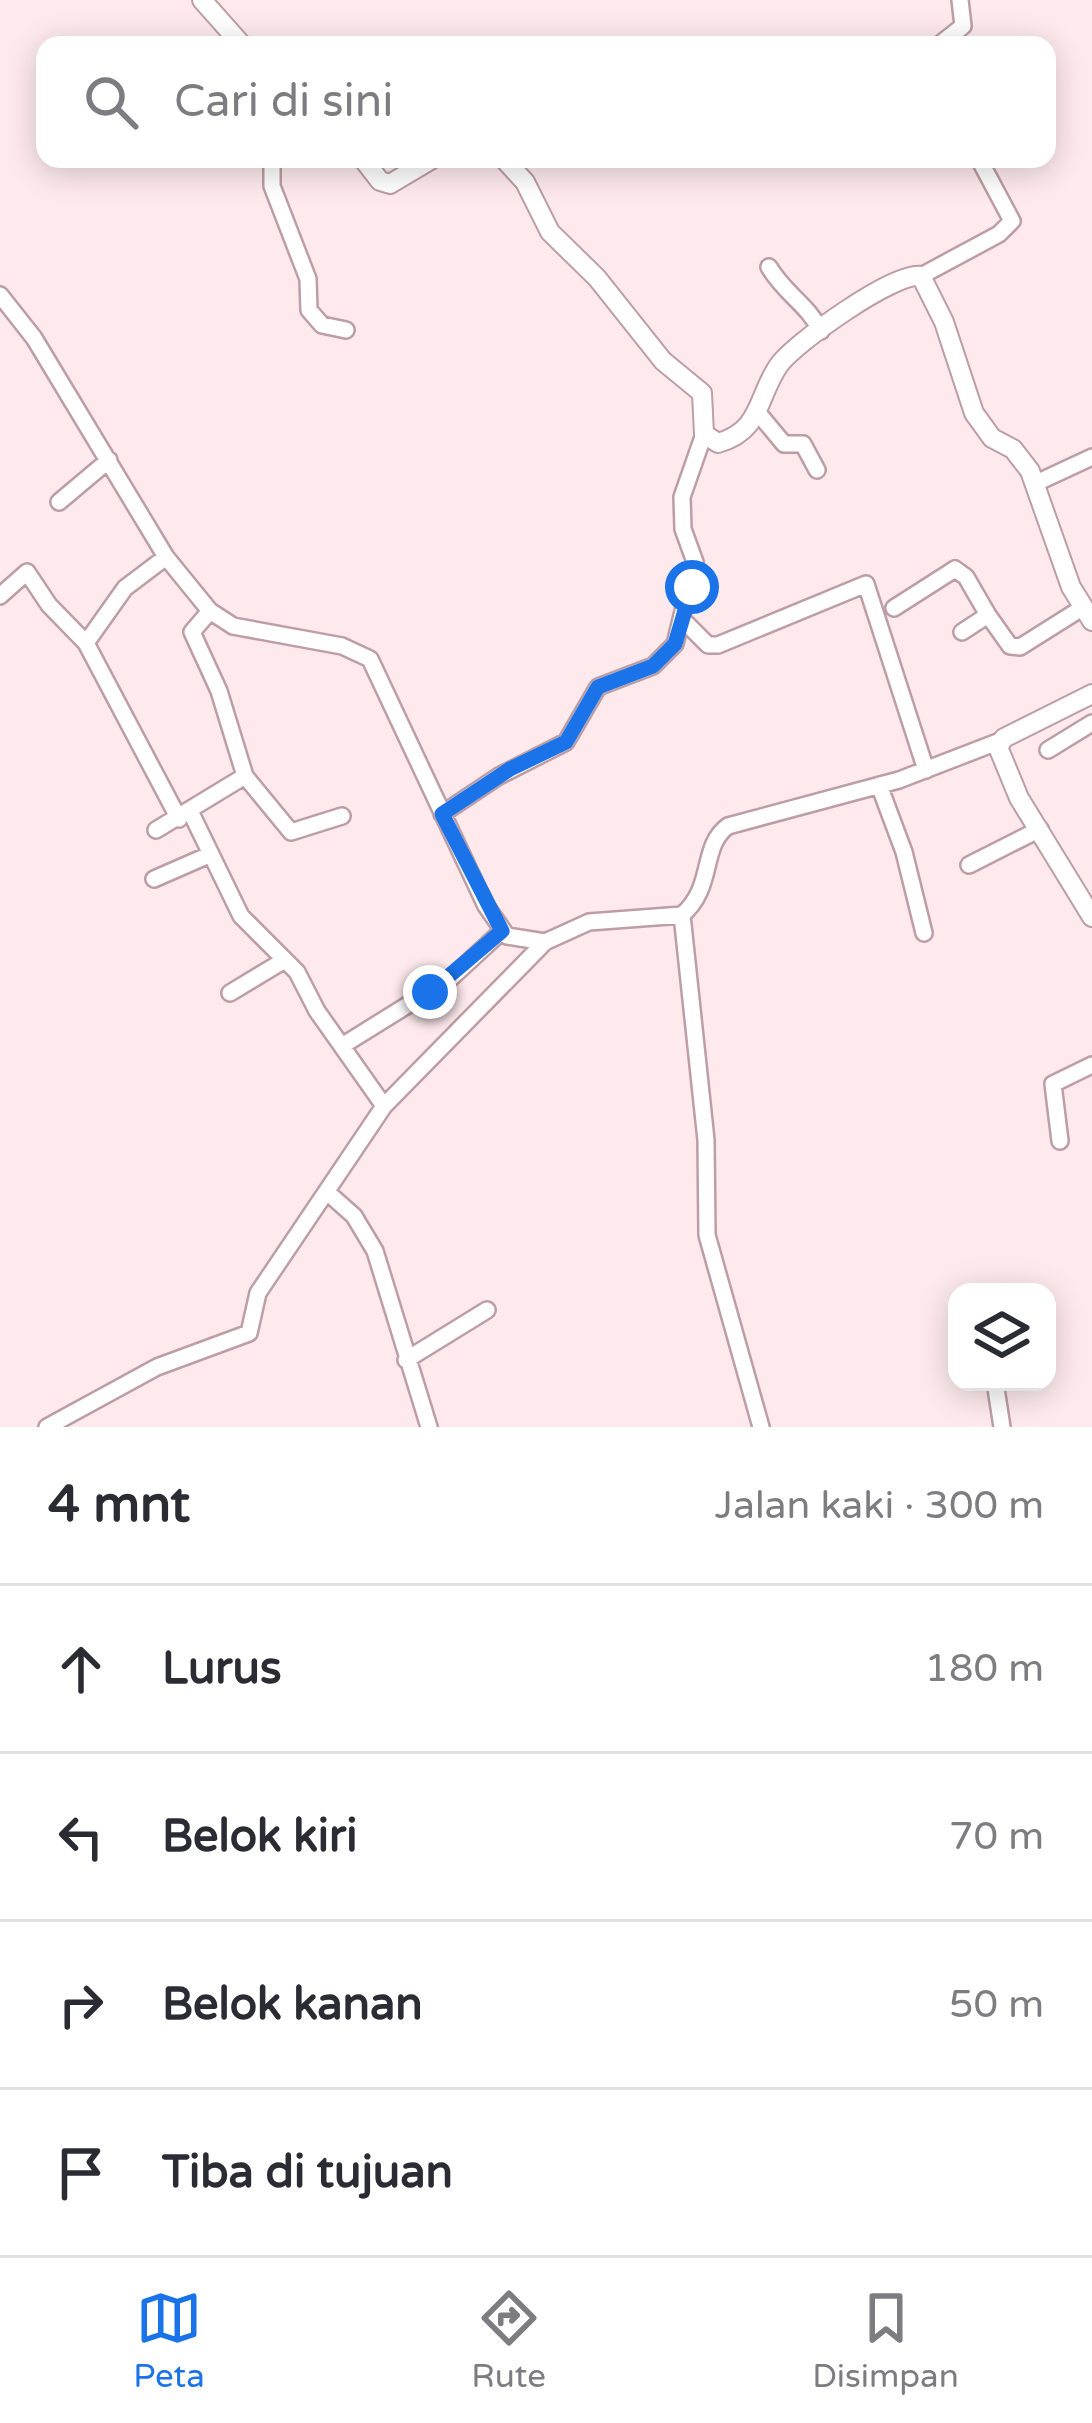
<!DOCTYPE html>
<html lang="id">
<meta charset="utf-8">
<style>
body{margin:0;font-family:"Varela Round",sans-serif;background:#f2f2f3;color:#2b2b33}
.controls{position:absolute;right:36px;bottom:36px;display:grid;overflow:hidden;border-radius:24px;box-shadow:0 6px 30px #0003}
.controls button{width:108px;height:108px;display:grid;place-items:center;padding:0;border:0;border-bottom:3px solid #e1e1e2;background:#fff;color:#2b2b33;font:60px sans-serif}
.stop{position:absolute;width:36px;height:36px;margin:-27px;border:9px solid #1a73e8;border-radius:50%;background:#fff}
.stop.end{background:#1a73e8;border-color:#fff;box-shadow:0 3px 12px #0008}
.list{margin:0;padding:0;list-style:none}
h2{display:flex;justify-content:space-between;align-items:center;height:156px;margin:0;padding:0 48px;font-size:51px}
h2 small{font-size:39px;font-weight:400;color:#7c7c81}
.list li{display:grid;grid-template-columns:78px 1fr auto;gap:36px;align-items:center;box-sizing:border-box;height:168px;padding:0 48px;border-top:3px solid #e1e1e2}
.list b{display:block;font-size:45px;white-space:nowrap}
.list em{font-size:39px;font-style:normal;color:#7c7c81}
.icon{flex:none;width:66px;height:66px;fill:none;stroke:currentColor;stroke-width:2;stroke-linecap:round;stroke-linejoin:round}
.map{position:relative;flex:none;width:1092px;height:1427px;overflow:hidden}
.search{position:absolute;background:#fff;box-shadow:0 6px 30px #0003;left:36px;right:36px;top:36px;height:132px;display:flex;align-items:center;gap:30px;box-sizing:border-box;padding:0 42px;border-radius:24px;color:#7c7c81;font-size:45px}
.sheet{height:828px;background:#fff}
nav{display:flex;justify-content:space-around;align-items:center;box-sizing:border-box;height:168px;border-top:3px solid #e1e1e2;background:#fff;font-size:33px;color:#7c7c81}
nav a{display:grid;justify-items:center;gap:6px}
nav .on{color:#1a73e8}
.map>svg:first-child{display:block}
</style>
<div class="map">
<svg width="1092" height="1427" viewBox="0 0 1092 1427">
<rect width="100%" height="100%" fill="#feeaed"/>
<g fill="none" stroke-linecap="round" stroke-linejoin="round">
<defs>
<path id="minor" d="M939 45 963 26 960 0
M272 159V186L308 279 309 310 322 325 346 330
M769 267C784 293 808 305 821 331
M921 276 999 234 1012 221 979 159
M0 295 34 338 166 557 210 611 233 626 342 646 370 659 486 906 507 936 545 942 589 922 682 915C715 887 700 846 728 826L899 780 1000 741
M759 414 784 444H803L817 470
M1034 484 1092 457
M59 502 109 460
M166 557 125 588 86 643 179 819
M0 596 27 572 49 605 86 643
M894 608 955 569 966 577 988 615
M682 619 708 645H718L866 584 926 770
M962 632 988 615 1010 646 1020 647 1082 608
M1048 750 1092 723
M245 776 291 832 342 816
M879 785 904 852 924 933
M191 813 241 916 297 972 317 1011 384 1106
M442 814 499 776 566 742 598 687 653 666 675 644 695 562 683 529 682 497 704 434
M156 830 245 776 219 691 192 632 210 611
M969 865 1040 829
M154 879 209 855
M682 915 706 1140 707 1235 761 1427
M230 993 283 961
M345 1044 451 978 502 931
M1060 1141 1053 1084 1092 1065
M327 1192 354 1216 375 1251 429 1427
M406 1360 487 1310
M995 1382 1002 1427
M47 1427 157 1367 249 1333 258 1293 384 1106 545 942"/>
<path id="tertiary" d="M202 0 242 45
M363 159 380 181 390 184 432 159
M504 159 525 182 550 232 597 278 663 361 702 393 704 434 718 443C762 431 757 396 779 365 796 342 894 272 921 276L944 322 974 413 992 438 1013 449 1030 471 1071 587 1092 621
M1092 694 1004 738 998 747 1019 798 1092 917"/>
</defs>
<use href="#minor" stroke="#bd9ea4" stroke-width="20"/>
<use href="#tertiary" stroke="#bd9ea4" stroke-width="22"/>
<use href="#minor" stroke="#fff" stroke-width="15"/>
<use href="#tertiary" stroke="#fff" stroke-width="18"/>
</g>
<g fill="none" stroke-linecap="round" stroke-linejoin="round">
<path stroke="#1a73e8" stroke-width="15" d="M430 992 502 931 442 814 510 769 566 742 598 687 653 666 675 644 692 587"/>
</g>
</svg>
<div class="controls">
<button><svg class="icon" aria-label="layers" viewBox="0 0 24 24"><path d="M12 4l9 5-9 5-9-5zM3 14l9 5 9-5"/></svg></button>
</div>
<div class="stop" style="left:692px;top:587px"></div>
<div class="stop end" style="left:430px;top:992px"></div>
<div class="search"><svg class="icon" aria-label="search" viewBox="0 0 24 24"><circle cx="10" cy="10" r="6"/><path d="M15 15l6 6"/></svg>Cari di sini</div>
</div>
<section class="sheet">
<h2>4 mnt<small>Jalan kaki · 300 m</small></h2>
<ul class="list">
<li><svg class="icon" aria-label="ahead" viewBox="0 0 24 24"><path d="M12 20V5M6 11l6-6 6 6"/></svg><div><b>Lurus</b></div><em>180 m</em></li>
<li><svg class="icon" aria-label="left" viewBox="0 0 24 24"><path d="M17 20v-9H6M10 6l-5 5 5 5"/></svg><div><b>Belok kiri</b></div><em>70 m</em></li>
<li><svg class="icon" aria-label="right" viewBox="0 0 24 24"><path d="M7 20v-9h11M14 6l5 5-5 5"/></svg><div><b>Belok kanan</b></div><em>50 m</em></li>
<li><svg class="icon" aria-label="arrive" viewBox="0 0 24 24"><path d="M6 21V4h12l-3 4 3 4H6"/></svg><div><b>Tiba di tujuan</b></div></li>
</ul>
</section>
<nav>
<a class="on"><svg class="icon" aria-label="map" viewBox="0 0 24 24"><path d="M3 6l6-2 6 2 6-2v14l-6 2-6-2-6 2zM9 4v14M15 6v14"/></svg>Peta</a>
<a><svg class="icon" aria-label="directions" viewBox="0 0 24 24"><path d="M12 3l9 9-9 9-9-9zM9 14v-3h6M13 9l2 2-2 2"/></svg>Rute</a>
<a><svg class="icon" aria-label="saved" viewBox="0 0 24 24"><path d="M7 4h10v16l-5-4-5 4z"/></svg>Disimpan</a>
</nav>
